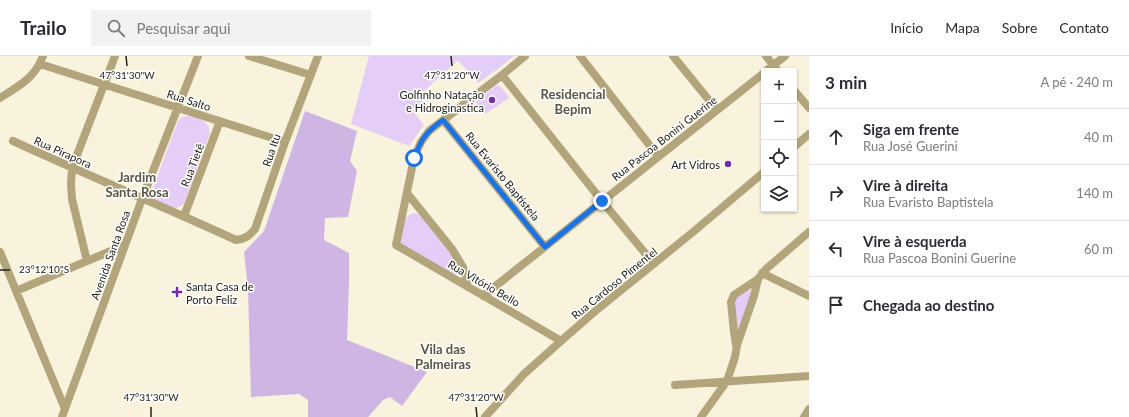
<!DOCTYPE html>
<html lang="pt">
<meta charset="utf-8">
<style>
body{margin:0;font-family:Lato,sans-serif;background:#f2f2f3;color:#2b2b33}
.controls{position:absolute;right:12px;top:12px;display:grid;overflow:hidden;border-radius:0px;box-shadow:0 1px 3px #0004}
.controls button{width:36px;height:36px;display:grid;place-items:center;padding:0;border:0;border-bottom:1px solid #e1e1e2;background:#fff;color:#2b2b33;font:20px sans-serif}
.stop{position:absolute;width:12px;height:12px;margin:-9px;border:3px solid #1a73e8;border-radius:50%;background:#fff}
.stop.end{background:#1a73e8;border-color:#fff;box-shadow:0 1px 4px #0008}
.list{margin:0;padding:0;list-style:none}
h2{display:flex;justify-content:space-between;align-items:center;height:52px;margin:0;padding:0 16px;font-size:17px}
h2 small{font-size:13px;font-weight:400;color:#7c7c81}
.list li{display:grid;grid-template-columns:26px 1fr auto;gap:12px;align-items:center;box-sizing:border-box;height:56px;padding:0 16px;border-top:1px solid #e1e1e2}
.list b{display:block;font-size:15px;white-space:nowrap}
.list p{margin:0;font-size:13px;white-space:nowrap;color:#7c7c81}
.list em{font-size:13px;font-style:normal;color:#7c7c81}
.icon{flex:none;width:22px;height:22px;fill:none;stroke:currentColor;stroke-width:2;stroke-linecap:round;stroke-linejoin:round}
.map{position:relative;flex:none;width:809px;height:361px;overflow:hidden}
header{display:flex;align-items:center;gap:24px;box-sizing:border-box;height:56px;padding:0 20px;background:#fff;border-bottom:1px solid #e1e1e2}
header strong{font-size:19px}
nav{display:flex;gap:22px;margin-inline-start:auto;font-size:14px}
.search{width:280px;height:36px;background:#f2f2f3;display:flex;align-items:center;gap:10px;box-sizing:border-box;padding:0 14px;border-radius:0px;color:#7c7c81;font-size:15px}
main{display:flex}
aside{flex:1;background:#fff}
.map>svg:first-child{display:block}
</style>
<header>
<strong>Trailo</strong>
<div class="search"><svg class="icon" aria-label="search" viewBox="0 0 24 24"><circle cx="10" cy="10" r="6"/><path d="M15 15l6 6"/></svg>Pesquisar aqui</div>
<nav><a>Início</a><a>Mapa</a><a>Sobre</a><a>Contato</a></nav>
</header>
<main>
<div class="map">
<svg width="809" height="361" viewBox="0 0 809 361">
<rect width="100%" height="100%" fill="#f9f2dd"/>
<path fill="#e4cdf7" d="M369 0H514L499 12 478 27 458 4 422 37 426 42 412 54 424 69 409 90 351 68Z
M497 29 502 32 509 42 485 58 475 46Z
M188 60C199 62 208 63 210 77L184 148C181 150 178 152 174 152 165 153 152 145 152 135L178 65 181 61Z
M416 157 420 159 457 206 458 211 455 218 450 219 402 190 399 183 406 162 410 158Z
M749 233 752 237 739 273 737 272 734 243Z"/>
<path fill="#cfb5e4" d="M305 55 357 75 350 105 357 115 348 161 325 162 324 184 349 197V227L347 284 427 316 402 350 390 341 383 344 368 361H308V344L299 338 251 341 248 233 244 196 264 175Z"/>
<g fill="none" stroke-linecap="round" stroke-linejoin="round">
<path stroke="#b2a57b" stroke-width="8" d="M249 0 311 19
M525 0 502 19 429 75 421 86 414 102 396 189 527 265 561 285
M580 0 658 100
M673 0 717 54
M766 0 778 15
M40 8 285 86
M766 15 785 0
M502 19 602 145 654 208
M794 34 809 52
M0 42C19 30 35 22 43 0
M443 64 545 191
M13 85C87 119 162 150 236 184 245 183 249 180 255 173L285 86 318 0
M794 91 809 78
M407 137 452 193 463 211 468 231
M184 160 220 65
M0 196 65 353
M87 205 72 143 71 128 72 112 115 0
M762 217 809 240
M16 235 125 189
M483 240 764 17
M736 289 734 276 731 246 734 239 758 223
M675 329 809 320
M62 361 142 143 198 0
M485 361 524 318 561 285 593 257 693 176 764 116
M701 361 727 325 735 301 737 289 754 240 758 223 766 213 809 176
M804 361 809 353"/>
</g>
<g fill="none" stroke-linecap="round" stroke-linejoin="round">
<path stroke="#1a73e8" stroke-width="5" d="M414 102C422 82 425 77 443 64L545 191 602 145"/>
</g>
<path fill="none" stroke="#232119" stroke-width="1.5" d="M126 0 127 10M451 0 452 10M0 214H10M151 351V361M476 351 477 361"/>
<g fill="#752da0" stroke="#fff" stroke-width="1.5">
<circle cx="492" cy="44" r="4"/>
<circle cx="728" cy="108" r="4"/>
<path d="M175 230h4v4h4v4h-4v4h-4v-4h-4v-4h4z"/>
</g>
<g text-anchor="middle" dominant-baseline="central" stroke-width="3" stroke-linejoin="round" paint-order="stroke">
<g font-size="11" fill="#232119" stroke="#fff" text-anchor="end">
<text x="484" y="38">Golfinho Natação<tspan x="484" dy="13">e Hidroginastica</tspan></text>
<text x="720" y="108">Art Vidros</text>
<text x="186" y="230" text-anchor="start">Santa Casa de<tspan x="186" dy="13">Porto Feliz</tspan></text>
</g>
<g font-size="11" fill="#232119" stroke="#fff">
<text transform="translate(189 44) rotate(18)">Rua Salto</text>
<text transform="translate(664 82) rotate(-38)">Rua Pascoa Bonini Guerine</text>
<text transform="translate(271 94) rotate(-71)">Rua Itu</text>
<text transform="translate(63 96) rotate(24)">Rua Pirapora</text>
<text transform="translate(192 109) rotate(-69)">Rua Tietê</text>
<text transform="translate(503 120) rotate(51)">Rua Evaristo Baptistela</text>
<text transform="translate(110 199) rotate(-70)">Avenida Santa Rosa</text>
<text transform="translate(484 227) rotate(30)">Rua Vitório Bello</text>
<text transform="translate(614 227) rotate(-39)">Rua Cardoso Pimentel</text>
</g>
<g font-size="13" font-weight="bold" fill="#5b5543" stroke="#fff">
<text x="573" y="38">Residencial<tspan x="573" dy="15">Bepim</tspan></text>
<text x="137" y="121">Jardim<tspan x="137" dy="15">Santa Rosa</tspan></text>
<text x="443" y="293">Vila das<tspan x="443" dy="15">Palmeiras</tspan></text>
</g>
</g>
<g font-size="10" text-anchor="middle" fill="#232119" stroke="#fff" stroke-width="3" stroke-linejoin="round" paint-order="stroke">
<text x="127" y="23">47°31'30"W</text>
<text x="452" y="23">47°31'20"W</text>
<text x="44" y="217">23°12'10"S</text>
<text x="151" y="345">47°31'30"W</text>
<text x="476" y="345">47°31'20"W</text>
</g>
</svg>
<div class="controls">
<button>+</button>
<button>−</button>
<button><svg class="icon" aria-label="locate" viewBox="0 0 24 24"><circle cx="12" cy="12" r="6"/><path d="M12 2v4M12 18v4M2 12h4M18 12h4"/></svg></button>
<button><svg class="icon" aria-label="layers" viewBox="0 0 24 24"><path d="M12 4l9 5-9 5-9-5zM3 14l9 5 9-5"/></svg></button>
</div>
<div class="stop" style="left:414px;top:102px"></div>
<div class="stop end" style="left:602px;top:145px"></div>
</div>
<aside>
<h2>3 min<small>A pé · 240 m</small></h2>
<ul class="list">
<li><svg class="icon" aria-label="ahead" viewBox="0 0 24 24"><path d="M12 20V5M6 11l6-6 6 6"/></svg><div><b>Siga em frente</b><p>Rua José Guerini</p></div><em>40 m</em></li>
<li><svg class="icon" aria-label="right" viewBox="0 0 24 24"><path d="M7 20v-9h11M14 6l5 5-5 5"/></svg><div><b>Vire à direita</b><p>Rua Evaristo Baptistela</p></div><em>140 m</em></li>
<li><svg class="icon" aria-label="left" viewBox="0 0 24 24"><path d="M17 20v-9H6M10 6l-5 5 5 5"/></svg><div><b>Vire à esquerda</b><p>Rua Pascoa Bonini Guerine</p></div><em>60 m</em></li>
<li><svg class="icon" aria-label="arrive" viewBox="0 0 24 24"><path d="M6 21V4h12l-3 4 3 4H6"/></svg><div><b>Chegada ao destino</b></div></li>
</ul>
</aside>
</main>
